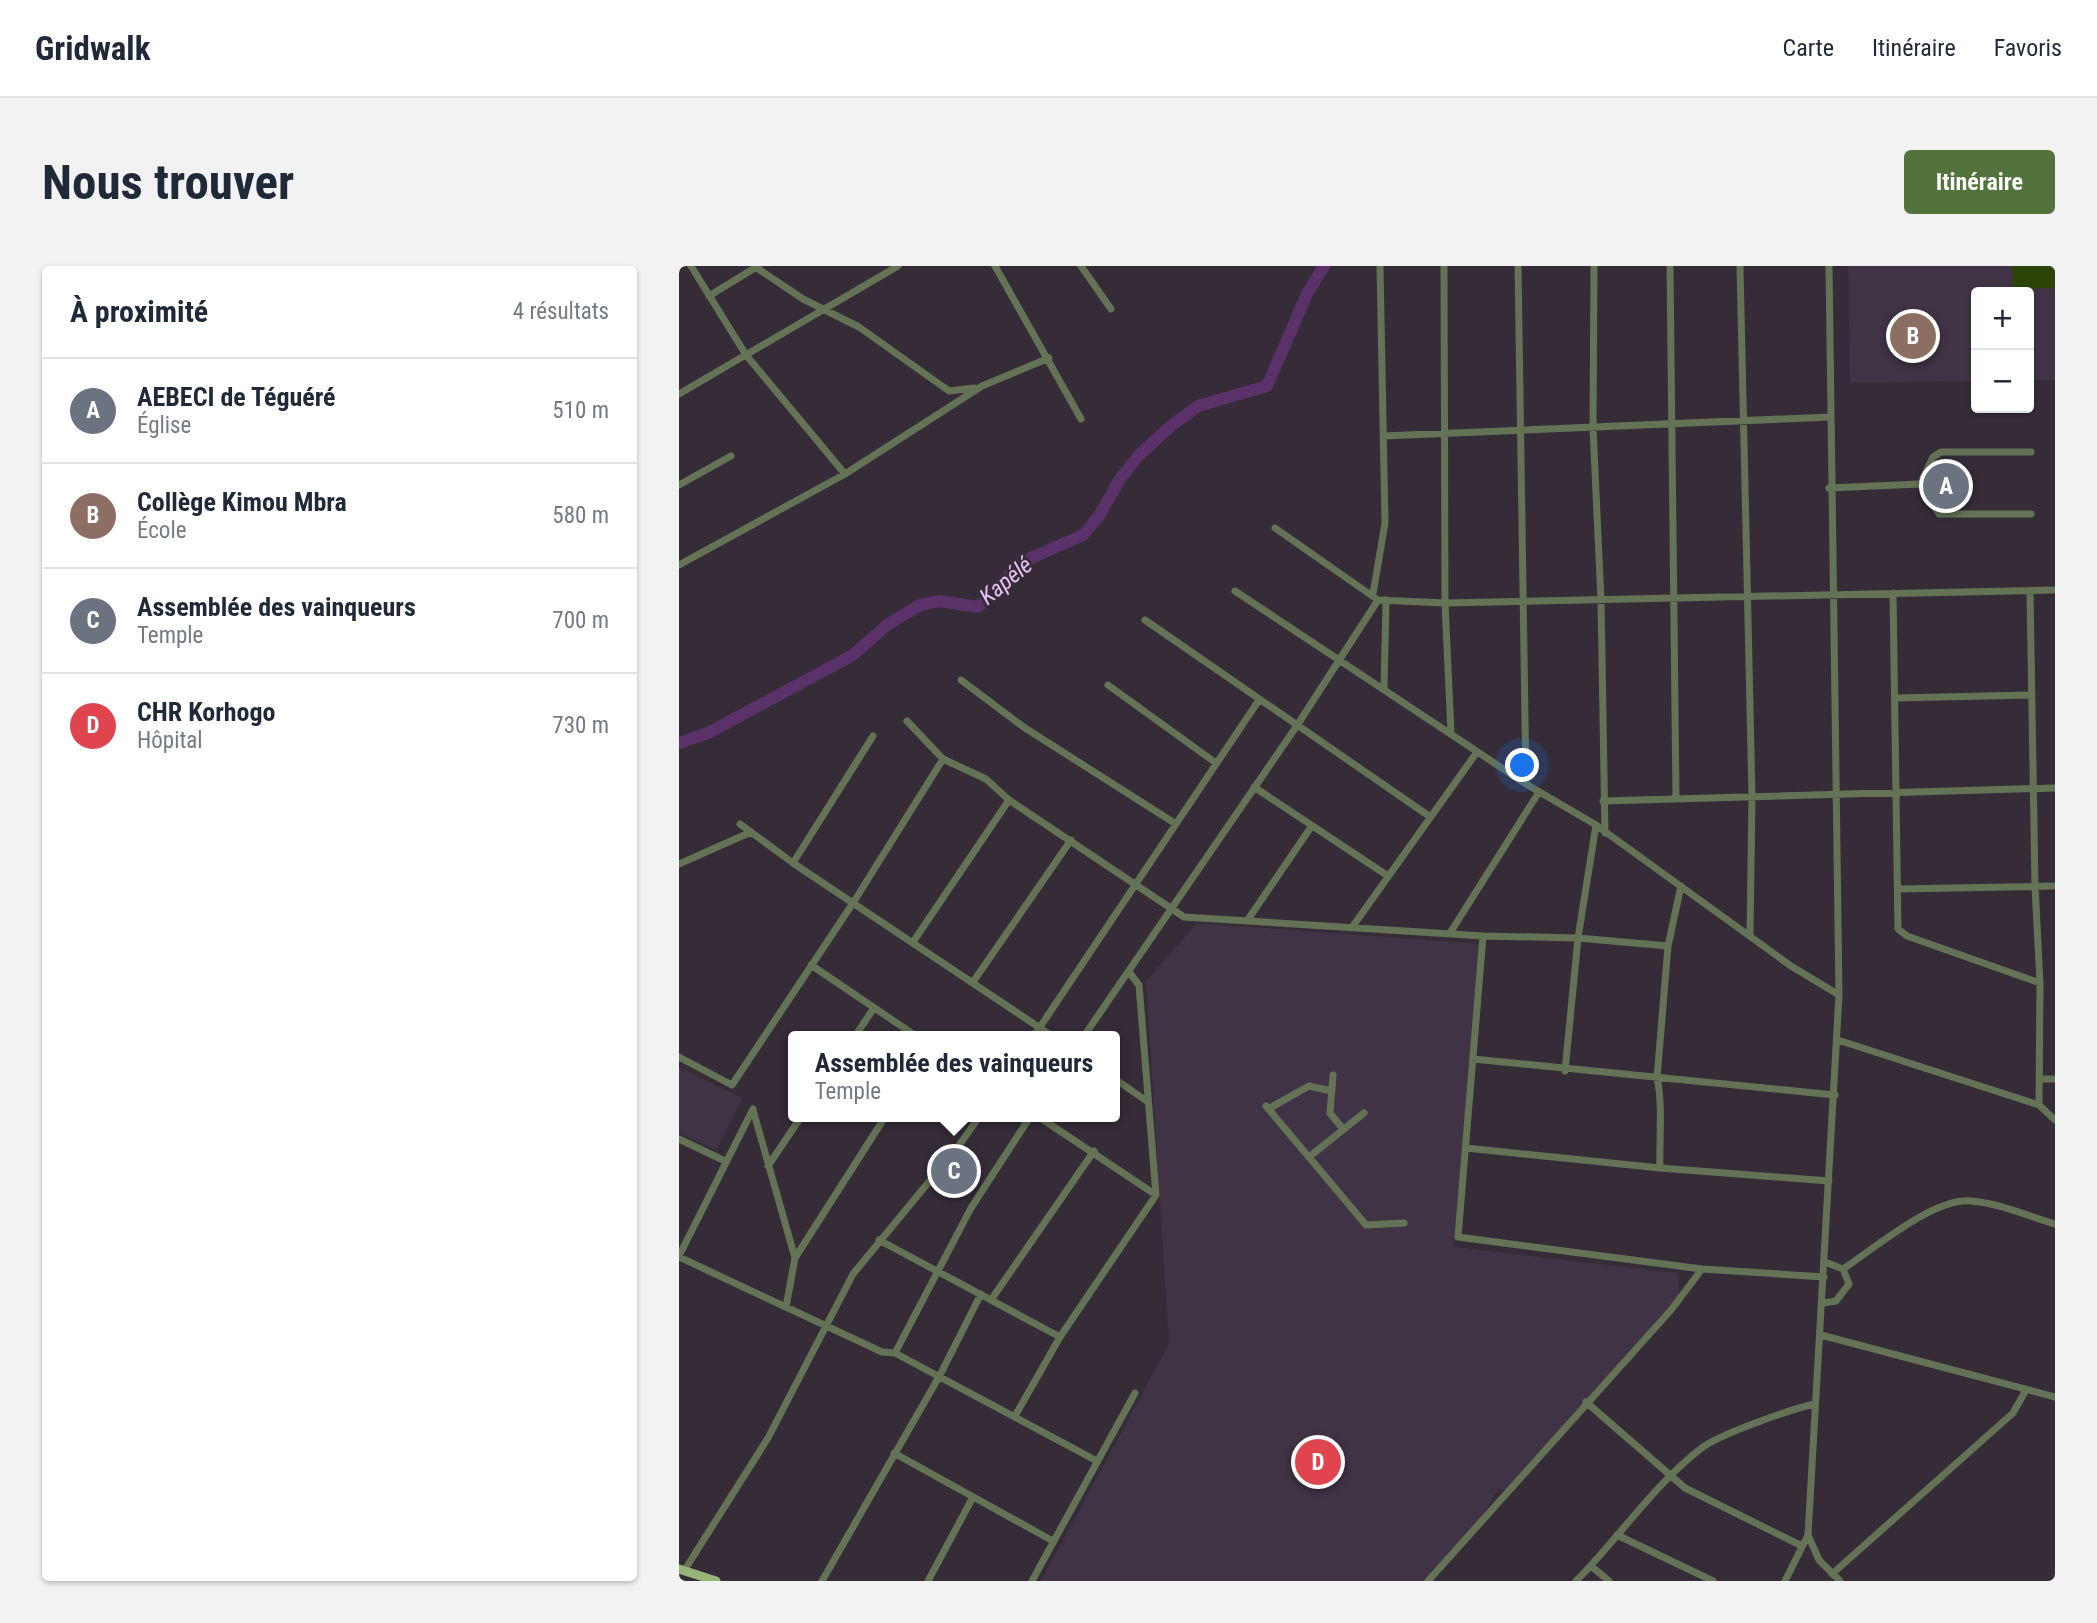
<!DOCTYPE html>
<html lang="fr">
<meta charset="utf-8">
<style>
body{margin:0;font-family:"Roboto Condensed",sans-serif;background:#f2f2f3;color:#1f2937}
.controls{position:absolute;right:21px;top:21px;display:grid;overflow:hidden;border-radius:7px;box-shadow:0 2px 5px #0004}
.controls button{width:63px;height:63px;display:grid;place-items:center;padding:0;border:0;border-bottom:2px solid #e0e1e3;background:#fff;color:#1f2937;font:35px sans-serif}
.you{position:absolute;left:844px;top:500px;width:24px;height:24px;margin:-18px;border:5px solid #fff;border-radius:50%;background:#1a73e8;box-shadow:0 0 0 10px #1a73e833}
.badge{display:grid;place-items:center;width:46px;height:46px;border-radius:50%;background:#52733b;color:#fff;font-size:23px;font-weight:700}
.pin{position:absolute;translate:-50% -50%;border:4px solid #fff;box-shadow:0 2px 7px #0006}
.popup{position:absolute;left:109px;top:765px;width:332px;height:91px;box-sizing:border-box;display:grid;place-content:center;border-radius:7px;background:#fff;filter:drop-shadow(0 2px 5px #0005);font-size:23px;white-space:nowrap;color:#747a83}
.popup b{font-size:26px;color:#1f2937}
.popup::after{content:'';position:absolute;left:50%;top:100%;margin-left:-14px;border:14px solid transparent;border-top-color:#fff}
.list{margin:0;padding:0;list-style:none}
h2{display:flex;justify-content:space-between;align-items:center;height:91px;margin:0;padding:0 28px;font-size:30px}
h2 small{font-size:23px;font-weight:400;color:#747a83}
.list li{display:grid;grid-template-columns:46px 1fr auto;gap:21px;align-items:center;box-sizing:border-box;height:105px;padding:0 28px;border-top:2px solid #e0e1e3}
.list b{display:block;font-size:26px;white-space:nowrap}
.list p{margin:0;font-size:23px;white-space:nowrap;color:#747a83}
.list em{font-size:23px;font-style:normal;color:#747a83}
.map{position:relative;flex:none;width:1376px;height:1315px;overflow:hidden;border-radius:7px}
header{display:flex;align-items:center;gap:42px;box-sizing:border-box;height:98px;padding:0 35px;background:#fff;border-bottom:2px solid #e0e1e3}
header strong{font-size:33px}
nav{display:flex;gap:38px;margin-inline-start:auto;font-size:24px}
.intro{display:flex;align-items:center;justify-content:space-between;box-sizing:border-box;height:168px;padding:0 42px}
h1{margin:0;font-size:49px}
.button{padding:18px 32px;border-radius:7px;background:#52733b;color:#fff;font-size:24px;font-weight:700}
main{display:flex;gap:42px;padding:0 42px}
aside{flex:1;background:#fff;border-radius:7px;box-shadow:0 2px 5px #0004}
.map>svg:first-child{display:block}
</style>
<header>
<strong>Gridwalk</strong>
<nav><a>Carte</a><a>Itinéraire</a><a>Favoris</a></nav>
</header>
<div class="intro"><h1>Nous trouver</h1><a class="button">Itinéraire</a></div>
<main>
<aside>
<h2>À proximité<small>4 résultats</small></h2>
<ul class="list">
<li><span class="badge" style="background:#6b7280">A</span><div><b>AEBECI de Téguéré</b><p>Église</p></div><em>510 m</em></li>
<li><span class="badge" style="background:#8d6e63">B</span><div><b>Collège Kimou Mbra</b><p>École</p></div><em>580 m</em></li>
<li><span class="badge" style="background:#6b7280">C</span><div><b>Assemblée des vainqueurs</b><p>Temple</p></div><em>700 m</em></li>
<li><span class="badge" style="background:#e0444e">D</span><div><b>CHR Korhogo</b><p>Hôpital</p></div><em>730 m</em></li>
</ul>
</aside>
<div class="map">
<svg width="1376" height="1315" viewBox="0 0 1376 1315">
<rect width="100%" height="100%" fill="#352c38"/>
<path fill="#403345" d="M1169 0H1376V114H1350V26H1297V115L1171 117Z
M518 657 800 678 775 981 999 1007 1000 1029 827 1225 820 1222 804 1248 745 1315H362L490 1078 467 715Z
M0 801 63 832 37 884 0 867Z"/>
<path fill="#2c4408" d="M1333 0H1376V22L1334 23Z"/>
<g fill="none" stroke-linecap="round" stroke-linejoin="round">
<path stroke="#5b316a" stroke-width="12" d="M0 477 29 467 174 389 208 359 241 339 261 335 299 341 343 296 404 269 420 250 441 213 460 189 493 159 519 140 588 120 628 28 645 0"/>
<path stroke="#647356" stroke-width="7" d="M12 0 67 89 166 208
M75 0 124 33 180 61 270 125 295 122
M316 0 402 153
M402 0 432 43
M765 0 766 337 772 467
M839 0 847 518
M915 0 914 162 922 334 926 567
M991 0 997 533
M1061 0 1073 530 1071 669
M1150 0 1160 729 1129 1269 1140 1294 1161 1315
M30 30 79 0
M0 128 219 0
M704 170 1151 151
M1241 218 1254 191 1262 186H1352
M0 219 52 190
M1150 222 1241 218 1260 248H1352
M596 262 699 334 766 337 1376 324
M0 299 166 208 303 120 370 92
M556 325 847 518 917 559 1112 700 1160 729
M1351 325 1356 620 1361 717 1360 839
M1214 327 1219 663 1228 670 1361 717
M694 328 706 257 701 0
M466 354 750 550
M282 414 346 462 497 558
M429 419 537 497
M705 423 707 334
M1216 432 1353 429
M228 455 264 493 307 513 330 534 505 651 804 670 899 672 989 680
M575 521 709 610
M924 535 1376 522
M61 558 114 597 373 770
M114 597 194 470
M0 598 72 566
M1219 623 1376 620
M568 655 632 561
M674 660 798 486
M771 667 860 526
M804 670 779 971 1023 1003
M234 676 330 534
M132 699 237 770
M294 716 392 574
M176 770 195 742
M355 770 580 434
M405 770 617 461 699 334
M1159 774 1360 839 1376 854
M0 791 53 819 174 637 264 493
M794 793 1156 829
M886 805 899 672 917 559
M654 809 651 847 664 863
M436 813 469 836
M1362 813H1376
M587 840 687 959 725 957
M589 843 630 820 653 825
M74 844 116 992
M360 851 477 929
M0 873 46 895
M787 882 981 902 1150 915
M630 891 685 847
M89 900 122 851
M981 902C980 876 984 836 978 812L989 680 1002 620
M200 974 381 1071
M0 990 74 843
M0 991 203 1086 216 1087 418 1195
M1164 1003C1196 982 1254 932 1292 935 1320 937 1349 950 1376 958
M312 1034 415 885
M1144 1037 1157 1035 1170 1018 1164 1003 1146 996
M107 1041 116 992 206 851
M1142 1069 1376 1131
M216 1087 292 942 351 851
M907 1136 1006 1222 1123 1280
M336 1150 381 1071 477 929 460 719 450 706
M215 1187 374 1275
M938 1269 1034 1315
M912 1300 930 1315
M5 1305 89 1172 174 1008 281 878 300 851
M1153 1308 1334 1147 1347 1124
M143 1315 261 1109 302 1028
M249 1315 294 1231
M353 1315 456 1127
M749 1315 992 1044 1023 1003 1145 1011
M897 1315C940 1272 975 1218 1024 1181 1044 1167 1110 1144 1135 1138
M1106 1315 1129 1269"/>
<path stroke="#97b579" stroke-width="9" d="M0 1303 37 1315"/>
</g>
<g text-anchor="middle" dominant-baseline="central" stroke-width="6" stroke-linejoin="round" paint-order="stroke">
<g font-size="23" font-style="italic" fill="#e6c1f5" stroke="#352c38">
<text transform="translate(327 315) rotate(-39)">Kapélé</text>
</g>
</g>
</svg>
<div class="controls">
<button>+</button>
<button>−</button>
</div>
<div class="you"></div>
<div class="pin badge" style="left:1267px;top:220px;background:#6b7280">A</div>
<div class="pin badge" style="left:1234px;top:70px;background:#8d6e63">B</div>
<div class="pin badge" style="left:275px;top:905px;background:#6b7280">C</div>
<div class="popup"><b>Assemblée des vainqueurs</b>Temple</div>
<div class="pin badge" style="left:639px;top:1196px;background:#e0444e">D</div>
</div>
</main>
